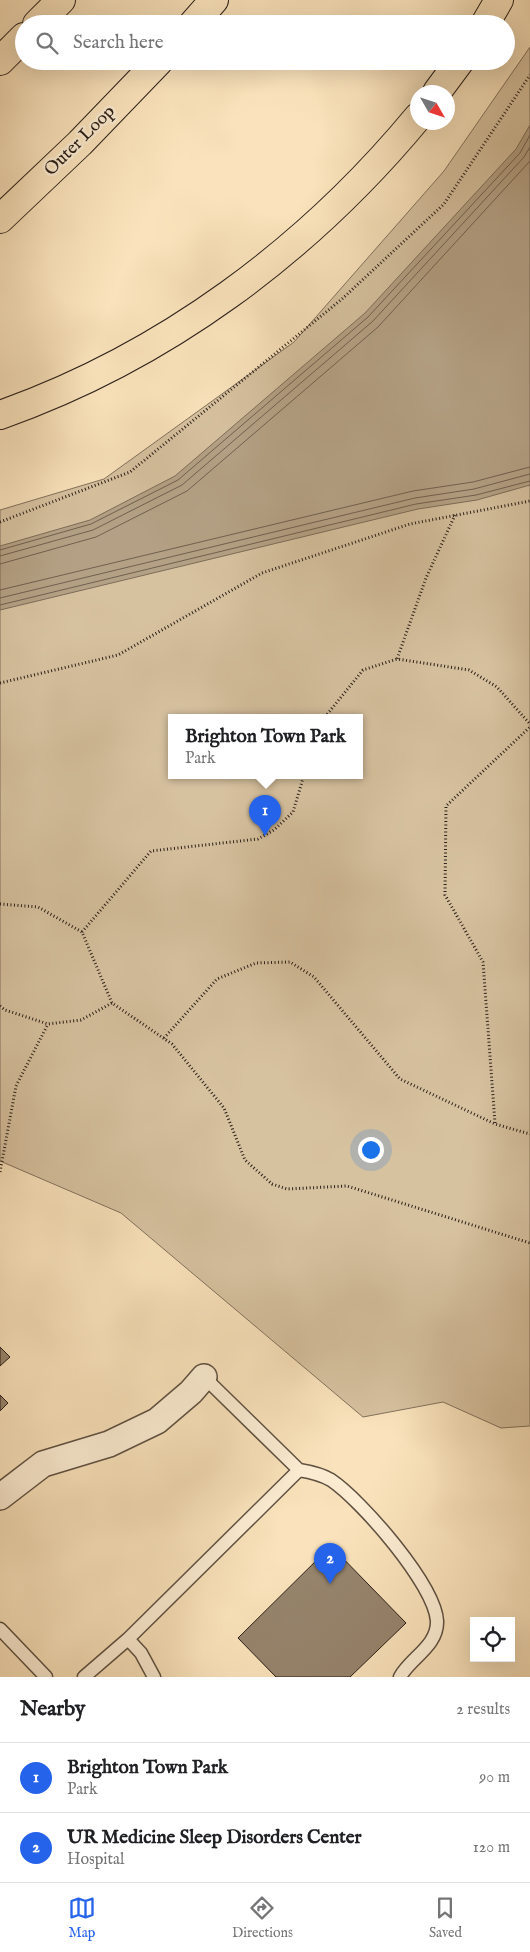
<!DOCTYPE html>
<style>
body{margin:0;font-family:"IM FELL English",serif;background:#f6f6f6;color:#202124}
.controls{position:absolute;right:15px;bottom:15px;display:grid;overflow:hidden;border-radius:0px;box-shadow:0 5px 20px #0002}
.controls button{width:45px;height:45px;display:grid;place-items:center;padding:0;border:0;border-bottom:1px solid #e0e0e0;background:#fff;color:#202124;font:25px sans-serif}
.compass{position:absolute;left:410px;top:85px;width:45px;height:45px;border-radius:50%;background:#fff;box-shadow:0 5px 20px #0002;rotate:129deg}
.you{position:absolute;left:370px;top:1149px;width:18px;height:18px;margin:-12px;border:4px solid #fff;border-radius:50%;background:#1a73e8;box-shadow:0 0 0 8px #1a73e833}
.badge{display:grid;place-items:center;width:32px;height:32px;border-radius:50%;background:#2563eb;color:#fff;font-size:16px;font-weight:700}
.pin{position:absolute;translate:-50% -41px;filter:drop-shadow(0 1px 2px #0008)}
.pin::after{content:'';position:absolute;top:26px;width:18px;height:15px;background:inherit;clip-path:polygon(0 0,100% 0,50% 100%)}
.popup{position:absolute;left:168px;top:714px;width:195px;height:65px;box-sizing:border-box;display:grid;place-content:center;border-radius:0px;background:#fff;filter:drop-shadow(0 1px 4px #0005);font-size:16px;white-space:nowrap;color:#757577}
.popup b{font-size:19px;color:#202124}
.popup::after{content:'';position:absolute;left:50%;top:100%;margin-left:-10px;border:10px solid transparent;border-top-color:#fff}
.list{margin:0;padding:0;list-style:none}
h2{display:flex;justify-content:space-between;align-items:center;height:65px;margin:0;padding:0 20px;font-size:21px}
h2 small{font-size:16px;font-weight:400;color:#757577}
.list li{display:grid;grid-template-columns:32px 1fr auto;gap:15px;align-items:center;box-sizing:border-box;height:70px;padding:0 20px;border-top:1px solid #e0e0e0}
.list b{display:block;font-size:19px;white-space:nowrap}
.list p{margin:0;font-size:16px;white-space:nowrap;color:#757577}
.list em{font-size:16px;font-style:normal;color:#757577}
.icon{flex:none;width:28px;height:28px;fill:none;stroke:currentColor;stroke-width:2;stroke-linecap:round;stroke-linejoin:round}
.map{position:relative;flex:none;width:530px;height:1677px;overflow:hidden}
.search{position:absolute;background:#fff;box-shadow:0 5px 20px #0002;left:15px;right:15px;top:15px;height:55px;display:flex;align-items:center;gap:12px;box-sizing:border-box;padding:0 18px;border-radius:28px;color:#757577;font-size:19px}
.sheet{height:205px;background:#fff}
nav{display:flex;justify-content:space-around;align-items:center;box-sizing:border-box;height:70px;border-top:1px solid #e0e0e0;background:#fff;font-size:14px;color:#757577}
nav a{display:grid;justify-items:center;gap:2px}
nav .on{color:#2563eb}
.map>svg:first-child{display:block}
</style>
<div class="map">
<svg width="530" height="1677" viewBox="0 0 530 1677">
<rect width="100%" height="100%" fill="#fae3bc"/>
<filter id="stains"><feTurbulence type="fractalNoise" baseFrequency=".004" numOctaves="4"/><feColorMatrix values="0 0 0 0 .2 0 0 0 0 .09 0 0 0 0 .02 0 0 0 .5 -.17"/></filter>
<radialGradient id="worn" r=".72"><stop offset=".6" stop-color="#630" stop-opacity="0"/><stop offset="1" stop-color="#630" stop-opacity=".3"/></radialGradient>
<path fill="#d7c2a0" stroke="#81715d" fill-rule="evenodd" d="M530 47V1426L501 1428 443 1402 363 1417 121 1213 0 1161V510L104 479 294 342 444 171ZM171 717H359V775H171Z"/>
<path fill="#b4a185" stroke="#7d6d5a" d="M530 125V485L477 500 418 509 0 610V546L90 520 175 476 365 313 516 149Z"/>
<g fill="none" stroke-linecap="round" stroke-linejoin="round">
<path stroke="#706050" stroke-width="1" d="M0 550 91 524 178 480 368 317 520 153 530 135
M0 556 93 530 182 485 373 321 524 157 530 147
M0 564 96 537 187 491 378 327 530 161
M0 590 413 491 473 482 530 467
M0 598 415 498 474 489 530 474
M0 605 416 504 476 495 530 481"/>
</g>
<path fill="#97856e" stroke="#2b201a" d="M0 1347 10 1357 0 1366Z
M0 1395 8 1403 0 1411Z
M331 1546 406 1623 350 1677H276L238 1638Z"/>
<g fill="none" stroke-linecap="round" stroke-linejoin="round">
<defs>
<path id="lane" d="M204 1377 299 1470C311 1472 321 1474 331 1480 361 1500 435 1585 437 1621 438 1646 410 1658 400 1677
M0 1629 46 1677
M128 1639 141 1653 154 1677
M84 1677 128 1639 299 1470"/>
<path id="street" d="M0 1497 43 1464 109 1444 157 1421 191 1392 204 1377"/>
<path id="highway" d="M37 24 61 0
M193 24 214 0
M485 24 499 0
M0 61 24 37
M437 92 460 61
M0 219 80 143 159 61
M0 415C164 357 307 251 418 117"/>
</defs>
<use href="#lane" stroke="#5f5142" stroke-width="15"/>
<use href="#street" stroke="#5f5142" stroke-width="28"/>
<use href="#highway" stroke="#2b201a" stroke-width="30"/>
<path stroke="#2b201a" stroke-width="3" stroke-dasharray="1 2.5" stroke-linecap="butt" d="M455 515 426 578 397 659 469 670 497 687 530 724
M0 522 130 472 342 299 444 204 530 75
M0 683 118 655 262 573 410 524 530 501
M325 717 363 670 397 659
M0 904 38 907 82 932 112 1003
M82 932 151 851 258 839 274 830 293 812 304 775
M0 1006 5 1010 48 1024 81 1020 112 1003 172 1044 224 1108 245 1160 272 1184 287 1189 347 1186 530 1243
M164 1038 217 979 256 963 290 962 314 977 400 1079 495 1124 530 1134
M495 1123 483 962 445 895 446 806 530 727
M0 1172 16 1086 48 1024"/>
<use href="#lane" stroke="#fcedd3" stroke-width="12"/>
<use href="#street" stroke="#fcedd3" stroke-width="25"/>
<use href="#highway" stroke="#fae3bc" stroke-width="28"/>
</g>
<g text-anchor="middle" dominant-baseline="central" stroke-width="5" stroke-linejoin="round" paint-order="stroke">
<g font-size="18" fill="#2b201a" stroke="#fcedd3">
<text transform="translate(80 141) rotate(-45)">Outer Loop</text>
</g>
</g>
<rect width="100%" height="100%" filter="url(#stains)"/>
<rect width="100%" height="100%" fill="url(#worn)"/>
</svg>
<div class="controls">
<button><svg class="icon" aria-label="locate" viewBox="0 0 24 24"><circle cx="12" cy="12" r="6"/><path d="M12 2v4M12 18v4M2 12h4M18 12h4"/></svg></button>
</div>
<svg class="compass" viewBox="-18 -18 36 36"><path d="M0-13l5 13h-10z" fill="#e53935"/><path d="M0 13l5-13h-10z" fill="#757577"/></svg>
<div class="you"></div>
<div class="pin badge" style="left:265px;top:836px">1</div>
<div class="popup"><b>Brighton Town Park</b>Park</div>
<div class="pin badge" style="left:330px;top:1584px">2</div>
<div class="search"><svg class="icon" aria-label="search" viewBox="0 0 24 24"><circle cx="10" cy="10" r="6"/><path d="M15 15l6 6"/></svg>Search here</div>
</div>
<section class="sheet">
<h2>Nearby<small>2 results</small></h2>
<ul class="list">
<li><span class="badge">1</span><div><b>Brighton Town Park</b><p>Park</p></div><em>90 m</em></li>
<li><span class="badge">2</span><div><b>UR Medicine Sleep Disorders Center</b><p>Hospital</p></div><em>120 m</em></li>
</ul>
</section>
<nav>
<a class="on"><svg class="icon" aria-label="map" viewBox="0 0 24 24"><path d="M3 6l6-2 6 2 6-2v14l-6 2-6-2-6 2zM9 4v14M15 6v14"/></svg>Map</a>
<a><svg class="icon" aria-label="directions" viewBox="0 0 24 24"><path d="M12 3l9 9-9 9-9-9zM9 14v-3h6M13 9l2 2-2 2"/></svg>Directions</a>
<a><svg class="icon" aria-label="saved" viewBox="0 0 24 24"><path d="M7 4h10v16l-5-4-5 4z"/></svg>Saved</a>
</nav>
